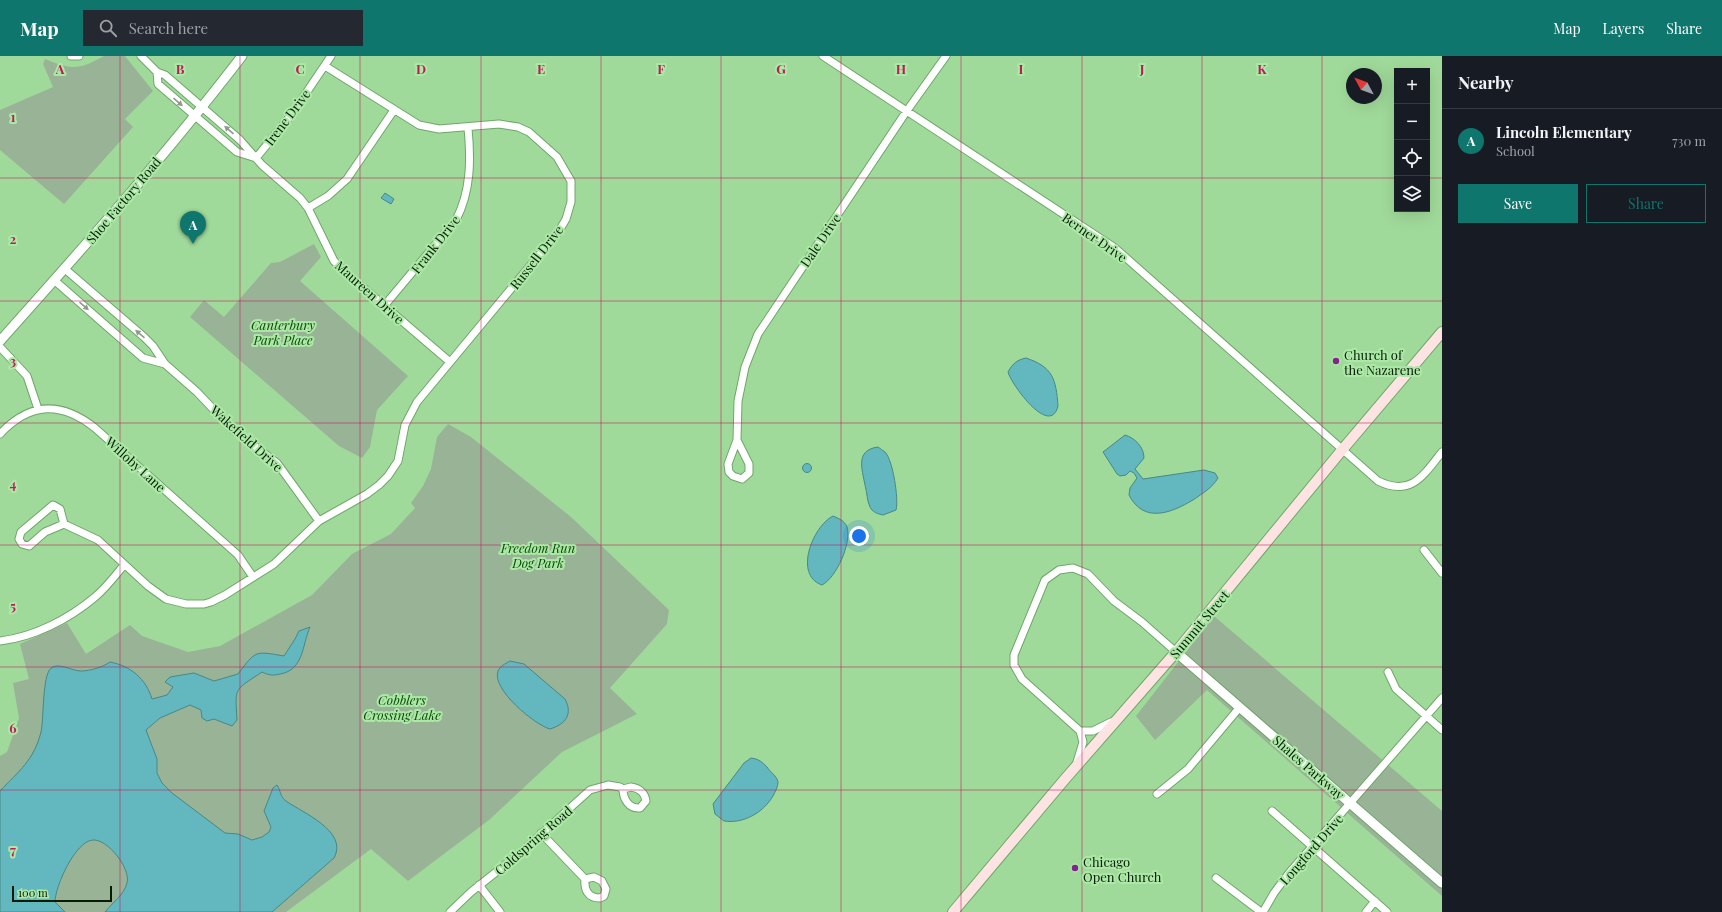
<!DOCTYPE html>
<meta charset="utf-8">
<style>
body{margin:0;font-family:"Playfair Display",serif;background:#242831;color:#f1f3f6}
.controls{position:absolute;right:12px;top:12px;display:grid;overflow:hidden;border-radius:0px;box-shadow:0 4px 16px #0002}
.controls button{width:36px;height:36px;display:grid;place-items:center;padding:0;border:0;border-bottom:1px solid #363941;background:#171b24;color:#f1f3f6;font:20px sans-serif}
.compass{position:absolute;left:1346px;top:12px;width:36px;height:36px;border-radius:50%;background:#171b24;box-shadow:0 4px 16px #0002;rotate:311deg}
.scale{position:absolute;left:12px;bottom:10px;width:100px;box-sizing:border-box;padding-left:4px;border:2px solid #061c05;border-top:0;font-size:11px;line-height:14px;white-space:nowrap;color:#061c05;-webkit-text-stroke:3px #ace8a6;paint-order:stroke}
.you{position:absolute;left:859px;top:480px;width:14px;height:14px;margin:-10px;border:3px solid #fff;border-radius:50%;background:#1a73e8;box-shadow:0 0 0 6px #1a73e833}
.badge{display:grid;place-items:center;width:26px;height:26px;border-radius:50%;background:#0f766e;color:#fff;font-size:13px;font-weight:700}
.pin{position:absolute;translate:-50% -33px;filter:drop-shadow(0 1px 2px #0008)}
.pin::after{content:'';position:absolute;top:21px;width:14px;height:12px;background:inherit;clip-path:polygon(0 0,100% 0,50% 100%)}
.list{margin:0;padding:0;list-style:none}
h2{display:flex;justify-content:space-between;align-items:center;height:52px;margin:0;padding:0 16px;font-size:17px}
h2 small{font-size:13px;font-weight:400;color:#9ea1a6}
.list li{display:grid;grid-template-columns:26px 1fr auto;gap:12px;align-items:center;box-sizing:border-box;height:64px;padding:0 16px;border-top:1px solid #363941}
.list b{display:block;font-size:15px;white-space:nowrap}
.list p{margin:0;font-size:13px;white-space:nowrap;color:#9ea1a6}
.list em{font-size:13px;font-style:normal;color:#9ea1a6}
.actions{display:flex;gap:8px;padding:12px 16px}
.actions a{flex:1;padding:9px 0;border:1px solid #0f766e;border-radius:0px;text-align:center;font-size:14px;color:#0f766e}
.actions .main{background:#0f766e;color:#fff}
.icon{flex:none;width:22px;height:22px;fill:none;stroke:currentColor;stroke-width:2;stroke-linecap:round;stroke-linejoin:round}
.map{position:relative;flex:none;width:1442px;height:856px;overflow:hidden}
header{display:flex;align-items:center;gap:24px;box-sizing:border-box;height:56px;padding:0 20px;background:#0f766e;color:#fff}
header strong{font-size:19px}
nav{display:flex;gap:22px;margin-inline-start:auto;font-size:14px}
.search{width:280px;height:36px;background:#242831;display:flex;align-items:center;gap:10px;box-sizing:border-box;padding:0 14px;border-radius:0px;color:#9ea1a6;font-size:15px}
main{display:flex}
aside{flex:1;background:#171b24}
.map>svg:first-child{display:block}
</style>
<header>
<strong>Map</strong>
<div class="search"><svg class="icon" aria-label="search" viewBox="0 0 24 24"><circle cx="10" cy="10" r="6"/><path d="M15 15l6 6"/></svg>Search here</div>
<nav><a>Map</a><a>Layers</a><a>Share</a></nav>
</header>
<main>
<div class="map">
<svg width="1442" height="856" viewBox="0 0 1442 856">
<rect width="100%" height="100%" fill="#a0da9a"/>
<path fill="#99b396" d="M104 0H125L153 35 125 63 133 71 64 148 0 94V54L53 31 43 8 45 3C72 14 79 14 104 0Z
M314 188 321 201 300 225 408 320 377 354 370 391 362 402 339 390 190 261 204 244 224 261 271 207 280 206Z
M448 368 471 381 571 461 669 554 667 568 610 632 637 658 562 696 489 764 408 825 371 793 286 856H0V700L7 696 19 662 13 627 29 623 20 588 67 567 86 598 130 569 142 580 188 596 220 590 312 539 352 498 391 478 415 452 411 447 423 430 431 413 437 381Z
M1214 560 1442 755V840L1207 634 1155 684 1136 660Z"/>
<path fill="#63b7be" stroke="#478886" d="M385 137 394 143 391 148 381 142Z
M1026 302C1053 311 1056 323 1058 350 1050 382 1011 328 1008 316 1013 307 1017 304 1026 302Z
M1125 379C1135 382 1144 391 1144 402L1135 413 1143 423 1204 414 1215 417 1218 422C1212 432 1203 437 1193 444 1171 457 1144 468 1129 439L1130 432 1137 422 1134 417 1130 415 1126 419 1120 420 1117 418 1103 396Z
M878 391C880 393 883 394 885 396 893 404 899 444 896 454L883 459C878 458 872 456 870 451 867 445 867 436 865 429 862 413 855 394 878 391Z
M802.5 412a4.5 4.5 0 1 1 9 0a4.5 4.5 0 1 1-9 0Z
M833 460C838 462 845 465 847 471 852 487 836 522 822 529 793 519 813 470 833 460Z
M310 571C302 589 304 614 280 618 272 620 269 619 262 616 234 635 235 630 237 664L232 670 214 663 207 665 202 662 201 654 190 649 160 662 146 674 157 703V717L162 727 172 737 225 777 238 778 252 784 262 781 269 776 271 771 264 755 273 732 277 729C281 735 280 741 286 745 301 756 349 775 334 802L272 856H105C112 847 124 839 127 827 131 813 108 783 93 784 75 785 55 831 55 846L65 856H0V735C19 715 34 704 41 676 44 663 42 620 51 612 59 606 72 615 81 615 90 615 103 611 110 606 131 610 146 623 152 643L167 639 173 631 165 626 170 621 194 617 214 625 238 618C256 594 255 595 284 600L295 583 299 575Z
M510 605 524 608 565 643C573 658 566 668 550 673 535 669 491 633 498 615 500 610 505 608 510 605Z
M751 702C759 703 762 706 767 711 770 716 777 720 778 726 778 731 775 736 773 740 763 757 743 768 724 765L715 758 713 748 744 707Z"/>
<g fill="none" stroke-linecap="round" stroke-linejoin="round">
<defs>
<path id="minor" d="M71 0H79
M141 0 157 16 165 19 240 84 262 109 300 142 308 152 334 205 346 217 450 306
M823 0 1115 192 1378 425C1411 441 1423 420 1442 396
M157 16 158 28 237 96 256 102
M256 102 292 58 331 0
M308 152 328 140 347 123 394 54
M65 213 144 281 153 290 165 308 197 336 232 373 277 407 319 465
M54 224 143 302 165 308
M384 250 456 164C471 135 471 104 468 72
M0 291 27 320 38 353
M0 378C30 346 61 345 95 372L229 491 238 499 253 521
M737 384 749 408V417L742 423 733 420 729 416 728 408 737 384 738 345 745 311 758 278 906 56 946 0
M64 468 60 453 53 449 21 476 19 483 22 488 29 490 45 476 64 468 98 484 148 530 166 543 186 548H204L211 546 225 539 274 508 319 465 367 438 379 429 388 420 398 405 405 369 417 346 559 175 566 163 571 146V125L557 101 529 76 518 71 499 68 439 73 419 69 325 10
M1424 494 1442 517
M0 585C34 581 69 563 95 541 106 532 115 520 124 509
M1388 616 1396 633 1442 674
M1080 675 1022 623 1014 609V599L1045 524 1059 514 1073 512 1088 518 1114 545 1142 566 1176 596
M1077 706 1083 686 1080 675H1093L1111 666
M631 731C639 732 645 737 646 745L640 752C629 753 623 743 623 733Z
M1157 738 1188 713 1240 651
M1272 755 1387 856
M541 777 585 823C584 834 588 842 600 842L604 840 606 833 602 825 594 821 585 823
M1216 822 1261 856
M479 829 500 856
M450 856 471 836 520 797 590 734 608 729 620 731 623 733
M1263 856 1274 837 1289 817 1442 642
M1366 856 1375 845"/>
<path id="tertiary" d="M0 285C83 192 166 99 242 0
M1176 596 1442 827"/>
<path id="secondary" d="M953 856 1065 723 1176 596 1342 394 1442 276"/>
</defs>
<use href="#minor" stroke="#6ea769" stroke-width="9"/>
<use href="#tertiary" stroke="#6ea769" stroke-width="11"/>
<use href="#secondary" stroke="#6ea769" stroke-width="12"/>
<use href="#minor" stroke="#fff" stroke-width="7"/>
<use href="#tertiary" stroke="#fff" stroke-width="9"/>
<use href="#secondary" stroke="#fde3e2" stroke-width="10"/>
</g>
<defs><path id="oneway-solid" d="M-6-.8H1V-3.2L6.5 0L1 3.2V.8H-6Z"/></defs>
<g fill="#8f998e">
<use href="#oneway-solid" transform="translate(178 46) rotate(41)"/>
<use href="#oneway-solid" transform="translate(229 74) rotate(-139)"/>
<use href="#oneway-solid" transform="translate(84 250) rotate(41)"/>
<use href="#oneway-solid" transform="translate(140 278) rotate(-139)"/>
</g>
<path fill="none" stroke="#c2185b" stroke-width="1" stroke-opacity="0.55" d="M120 0V856M240 0V856M360 0V856M481 0V856M601 0V856M721 0V856M841 0V856M961 0V856M1082 0V856M1202 0V856M1322 0V856M0 122H1397M1427 122H1442M0 245H1442M0 367H1442M0 489H1442M0 611H1442M0 734H1442"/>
<g fill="#822490" stroke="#ace8a6" stroke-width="1.5">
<circle cx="1336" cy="305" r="4"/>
<circle cx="1075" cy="812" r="4"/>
</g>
<g text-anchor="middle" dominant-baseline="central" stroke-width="4" stroke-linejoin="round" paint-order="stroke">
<g font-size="13" fill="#061c05" stroke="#ace8a6">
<text transform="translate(287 61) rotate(-53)">Irene Drive</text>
<text transform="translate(123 144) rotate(-50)">Shoe Factory Road</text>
<text transform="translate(1095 181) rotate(35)">Berner Drive</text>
<text transform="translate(820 184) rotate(-56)">Dale Drive</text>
<text transform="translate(435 188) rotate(-52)">Frank Drive</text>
<text transform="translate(536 201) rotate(-52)">Russell Drive</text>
<text transform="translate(370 236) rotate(42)">Maureen Drive</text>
<text transform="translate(247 382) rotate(42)">Wakefield Drive</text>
<text transform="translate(136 408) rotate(42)">Willoby Lane</text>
<text transform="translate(1199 568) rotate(-50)">Summit Street</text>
<text transform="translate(1309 711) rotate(41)">Shales Parkway</text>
<text transform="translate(533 784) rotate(-41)">Coldspring Road</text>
<text transform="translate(1311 793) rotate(-49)">Longford Drive</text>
</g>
<g font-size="13" font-style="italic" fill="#0c4b09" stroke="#ace8a6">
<text x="283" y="268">Canterbury<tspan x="283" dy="15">Park Place</tspan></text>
<text x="538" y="491">Freedom Run<tspan x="538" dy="15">Dog Park</tspan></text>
<text x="402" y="643">Cobblers<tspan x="402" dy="15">Crossing Lake</tspan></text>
</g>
<g font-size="13" fill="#061c05" stroke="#ace8a6" text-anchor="start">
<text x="1344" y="298">Church of<tspan x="1344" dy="15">the Nazarene</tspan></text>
<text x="1083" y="805">Chicago<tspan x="1083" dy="15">Open Church</tspan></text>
</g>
</g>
<g font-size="13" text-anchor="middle" font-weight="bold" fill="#c2185b" stroke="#ace8a6" stroke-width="4" stroke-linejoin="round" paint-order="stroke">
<text x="60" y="18">A</text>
<text x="180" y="18">B</text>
<text x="300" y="18">C</text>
<text x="421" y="18">D</text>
<text x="541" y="18">E</text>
<text x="661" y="18">F</text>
<text x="781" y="18">G</text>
<text x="901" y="18">H</text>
<text x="1021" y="18">I</text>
<text x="1142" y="18">J</text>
<text x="1262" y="18">K</text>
<text x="13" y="66">1</text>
<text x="13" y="188">2</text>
<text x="13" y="310">3</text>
<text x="13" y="433">4</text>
<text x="13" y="555">5</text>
<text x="13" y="677">6</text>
<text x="13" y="799">7</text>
</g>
</svg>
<div class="controls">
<button>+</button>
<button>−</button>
<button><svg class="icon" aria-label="locate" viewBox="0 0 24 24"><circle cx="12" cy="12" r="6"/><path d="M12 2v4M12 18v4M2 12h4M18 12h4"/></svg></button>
<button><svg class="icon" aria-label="layers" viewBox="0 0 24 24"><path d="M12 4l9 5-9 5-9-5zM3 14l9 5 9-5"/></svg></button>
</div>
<svg class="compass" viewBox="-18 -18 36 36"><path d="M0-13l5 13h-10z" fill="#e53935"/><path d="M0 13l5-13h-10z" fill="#9ea1a6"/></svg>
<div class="scale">100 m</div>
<div class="you"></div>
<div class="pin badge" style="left:193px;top:188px">A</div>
</div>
<aside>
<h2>Nearby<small></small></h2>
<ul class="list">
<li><span class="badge">A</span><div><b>Lincoln Elementary</b><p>School</p></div><em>730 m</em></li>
</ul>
<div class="actions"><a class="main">Save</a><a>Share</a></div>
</aside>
</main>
